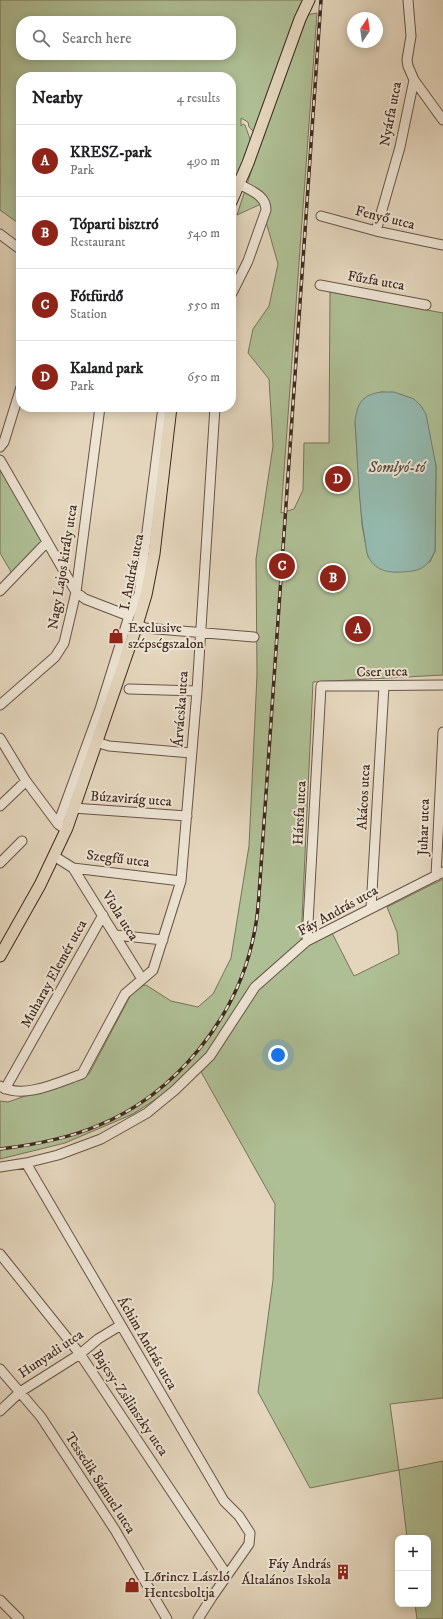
<!DOCTYPE html>
<meta charset="utf-8">
<style>
body{margin:0;font-family:"IM FELL DW Pica",serif;background:#f2f2f2;color:#202124}
.controls{position:absolute;right:12px;bottom:12px;display:grid;overflow:hidden;border-radius:8px;box-shadow:0 2px 10px #0003}
.controls button{width:36px;height:36px;display:grid;place-items:center;padding:0;border:0;border-bottom:1px solid #e0e0e0;background:#fff;color:#202124;font:20px sans-serif}
.compass{position:absolute;left:347px;top:12px;width:36px;height:36px;border-radius:50%;background:#fff;box-shadow:0 2px 10px #0003;rotate:13deg}
.you{position:absolute;left:278px;top:1055px;width:14px;height:14px;margin:-10px;border:3px solid #fff;border-radius:50%;background:#1a73e8;box-shadow:0 0 0 6px #1a73e833}
.badge{display:grid;place-items:center;width:26px;height:26px;border-radius:50%;background:#8f2418;color:#fff;font-size:13px;font-weight:700}
.pin{position:absolute;translate:-50% -50%;border:2px solid #fff;box-shadow:0 1px 4px #0006}
.list{margin:0;padding:0;list-style:none}
h2{display:flex;justify-content:space-between;align-items:center;height:52px;margin:0;padding:0 16px;font-size:17px}
h2 small{font-size:13px;font-weight:400;color:#757577}
.list li{display:grid;grid-template-columns:26px 1fr auto;gap:12px;align-items:center;box-sizing:border-box;height:72px;padding:0 16px;border-top:1px solid #e0e0e0}
.list b{display:block;font-size:15px;white-space:nowrap}
.list p{margin:0;font-size:13px;white-space:nowrap;color:#757577}
.list em{font-size:13px;font-style:normal;color:#757577}
.icon{flex:none;width:22px;height:22px;fill:none;stroke:currentColor;stroke-width:2;stroke-linecap:round;stroke-linejoin:round}
.map{position:relative;flex:none;width:443px;height:1619px;overflow:hidden}
.search{position:absolute;background:#fff;box-shadow:0 2px 10px #0003;left:16px;top:16px;width:220px;height:44px;display:flex;align-items:center;gap:10px;box-sizing:border-box;padding:0 14px;border-radius:16px;color:#757577;font-size:15px}
.panel{position:absolute;background:#fff;box-shadow:0 2px 10px #0003;left:16px;top:72px;width:220px;height:340px;border-radius:16px}
.map>svg:first-child{display:block}
</style>
<div class="map">
<svg width="443" height="1619" viewBox="0 0 443 1619">
<rect width="100%" height="100%" fill="#e4d6bd"/>
<filter id="stains"><feTurbulence type="fractalNoise" baseFrequency=".005" numOctaves="4"/><feColorMatrix values="0 0 0 0 .2 0 0 0 0 .09 0 0 0 0 .02 0 0 0 .5 -.17"/></filter>
<radialGradient id="worn" r=".72"><stop offset=".6" stop-color="#630" stop-opacity="0"/><stop offset="1" stop-color="#630" stop-opacity=".3"/></radialGradient>
<path fill="#afbf95" stroke="#777459" fill-rule="evenodd" d="M0 0H306L254 132 249 127 248 122 241 118V126L243 124 245 125 250 139 251 145 231 197V77H21V225L0 210ZM21 21H231V55H21Z
M317 13 281 513 294 509 303 490 304 443H329L330 292 443 313V675L313 682 301 941 310 944 332 933 354 976 399 954 397 932 387 907 443 879V1398L390 1404 399 1470 443 1461V1619H417L415 1604H428V1538H407L399 1470 310 1488 258 1392 273 1280 275 1204 200 1070 133 1114 65 1143 0 1159V1101L8 1102 89 1074 135 987 146 985 171 1001 198 1007 213 994 231 958 249 846 257 675 256 559 273 446 269 379 248 353 253 329 269 306 278 264 261 204 237 215 276 95 306 15ZM381 392C397 393 410 395 421 406L436 466 435 551 430 562 368 557 362 525 355 422Z
M0 460 47 542 14 577 0 553Z"/>
<path fill="#95b9ae" stroke="#737f74" d="M381 392H394L414 399 421 406 426 414 436 466 435 551C427 568 421 571 402 572 389 573 376 571 369 558 366 553 366 545 365 540 358 501 358 461 355 422 357 403 362 395 381 392Z"/>
<g fill="none" stroke-linecap="round" stroke-linejoin="round">
<defs>
<path id="minor" d="M414 80 443 120
M321 216 376 231 443 245
M376 231 400 147 414 80 408 66 407 60 411 36 408 0
M0 234 21 250
M320 285 426 305
M231 295 248 261 266 210C266 195 251 191 239 184
M0 447 4 442 21 387
M0 460 76 592 85 599 129 616
M0 591 47 542
M137 625 145 628 254 637
M129 689 197 691
M0 705 55 657 64 643 76 592 100 407
M0 738 26 781 58 824 62 827
M96 742 109 746 191 753
M0 806 26 781
M73 808 187 816
M58 824 100 709 129 616 139 594 163 407
M54 856 73 868 181 881
M0 863 22 841
M73 868 142 979
M436 876 443 732
M371 908 384 686
M115 935 163 940
M307 941 321 686 443 685
M0 1086C23 1100 59 1082 82 1074L125 994 153 970 181 881 197 691 215 407
M5 1089 103 915
M26 1163 224 1501 239 1516 250 1533 249 1544 212 1597 198 1619
M0 1167 26 1163 58 1155 101 1139 147 1113 175 1090 210 1056 255 987 307 941 443 872
M0 1254 80 1354 227 1575
M0 1369 41 1417 115 1530 167 1619
M0 1411 20 1392 80 1354 98 1339 121 1325
M0 1600 19 1619"/>
<path id="major" d="M231 202 248 163 300 19 309 0
M0 956 40 885 67 828 137 625 146 595 154 554 171 407"/>
</defs>
<use href="#minor" stroke="#685445" stroke-width="11"/>
<use href="#major" stroke="#3f281d" stroke-width="13"/>
<use href="#minor" stroke="#ede4d4" stroke-width="9"/>
<use href="#major" stroke="#e4d6bd" stroke-width="11"/>
<defs>
<path id="rail" d="M0 1149C33 1145 66 1139 97 1126 175 1095 238 1017 254 934 257 922 258 908 259 895L321 0"/>
</defs>
<use href="#rail" stroke="#3f281d" stroke-width="3.5"/>
<use href="#rail" stroke="#ede4d4" stroke-width="2" stroke-dasharray="6" stroke-linecap="butt"/>
</g>
<defs>
<symbol id="shop-bare" viewBox="-9 -9 18 18"><path d="M-5-2.5h2.3a2.7 3.5 0 0 1 5.4 0H5L5.5 6h-11ZM-1.5-2.5h3a1.5 2.3 0 0 0-3 0Z" fill="#8f2418" stroke="#ede4d4" stroke-width="2.5" paint-order="stroke"/></symbol>
<symbol id="building-bare" viewBox="-9 -9 18 18"><path d="M-4-6H4V6H1V3H-1V6H-4ZM-2.5-4.3h1.7v1.8h-1.7ZM.8-4.3h1.7v1.8H.8ZM-2.5-1h1.7V.8h-1.7ZM.8-1h1.7V.8H.8Z" fill="#8f2418" stroke="#ede4d4" stroke-width="2.5" paint-order="stroke"/></symbol>
</defs>
<g fill-rule="evenodd">
<use href="#shop-bare" x="105" y="625" width="22" height="22"/>
<use href="#building-bare" x="332" y="1561" width="22" height="22"/>
<use href="#shop-bare" x="121" y="1574" width="22" height="22"/>
</g>
<g text-anchor="middle" dominant-baseline="central" stroke-width="4" stroke-linejoin="round" paint-order="stroke">
<g font-size="14" fill="#3f281d" stroke="#ede4d4">
<text transform="translate(391 114) rotate(-79)">Nyárfa utca</text>
<text transform="translate(385 218) rotate(14)">Fenyő utca</text>
<text transform="translate(376 281) rotate(10)">Fűzfa utca</text>
<text transform="translate(63 567) rotate(-81)">Nagy Lajos király utca</text>
<text transform="translate(132 572) rotate(-79)">I. András utca</text>
<text transform="translate(382 672) rotate(-1)">Cser utca</text>
<text transform="translate(181 709) rotate(-86)">Árvácska utca</text>
<text transform="translate(364 797) rotate(-87)">Akácos utca</text>
<text transform="translate(131 799) rotate(4)">Búzavirág utca</text>
<text transform="translate(300 813) rotate(-87)">Hársfa utca</text>
<text transform="translate(424 827) rotate(-88)">Juhar utca</text>
<text transform="translate(118 859) rotate(7)">Szegfű utca</text>
<text transform="translate(338 911) rotate(-29)">Fáy András utca</text>
<text transform="translate(120 916) rotate(58)">Viola utca</text>
<text transform="translate(54 974) rotate(-61)">Muharay Elemér utca</text>
<text transform="translate(147 1343) rotate(60)">Áchim András utca</text>
<text transform="translate(51 1354) rotate(-34)">Hunyadi utca</text>
<text transform="translate(130 1403) rotate(56)">Bajcsy-Zsilinszky utca</text>
<text transform="translate(100 1483) rotate(57)">Tessedik Sámuel utca</text>
</g>
<g font-size="14" fill="#3f281d" stroke="#ede4d4" text-anchor="start">
<text x="128" y="628">Exclusive<tspan x="128" dy="16">szépségszalon</tspan></text>
<text x="331" y="1564" text-anchor="end">Fáy András<tspan x="331" dy="16">Általános Iskola</tspan></text>
<text x="144" y="1577">Lőrincz László<tspan x="144" dy="16">Hentesboltja</tspan></text>
</g>
<g font-size="15" font-style="italic" fill="#544c41" stroke="#ede4d4">
<text x="397" y="467">Somlyó-tó</text>
</g>
</g>
<rect width="100%" height="100%" filter="url(#stains)"/>
<rect width="100%" height="100%" fill="url(#worn)"/>
</svg>
<div class="controls">
<button>+</button>
<button>−</button>
</div>
<svg class="compass" viewBox="-18 -18 36 36"><path d="M0-13l5 13h-10z" fill="#e53935"/><path d="M0 13l5-13h-10z" fill="#757577"/></svg>
<div class="you"></div>
<div class="pin badge" style="left:358px;top:629px">A</div>
<div class="pin badge" style="left:333px;top:578px">B</div>
<div class="pin badge" style="left:282px;top:566px">C</div>
<div class="pin badge" style="left:338px;top:479px">D</div>
<div class="search"><svg class="icon" aria-label="search" viewBox="0 0 24 24"><circle cx="10" cy="10" r="6"/><path d="M15 15l6 6"/></svg>Search here</div>
<section class="panel">
<h2>Nearby<small>4 results</small></h2>
<ul class="list">
<li><span class="badge">A</span><div><b>KRESZ-park</b><p>Park</p></div><em>490 m</em></li>
<li><span class="badge">B</span><div><b>Tóparti bisztró</b><p>Restaurant</p></div><em>540 m</em></li>
<li><span class="badge">C</span><div><b>Fótfürdő</b><p>Station</p></div><em>550 m</em></li>
<li><span class="badge">D</span><div><b>Kaland park</b><p>Park</p></div><em>650 m</em></li>
</ul>
</section>
</div>
